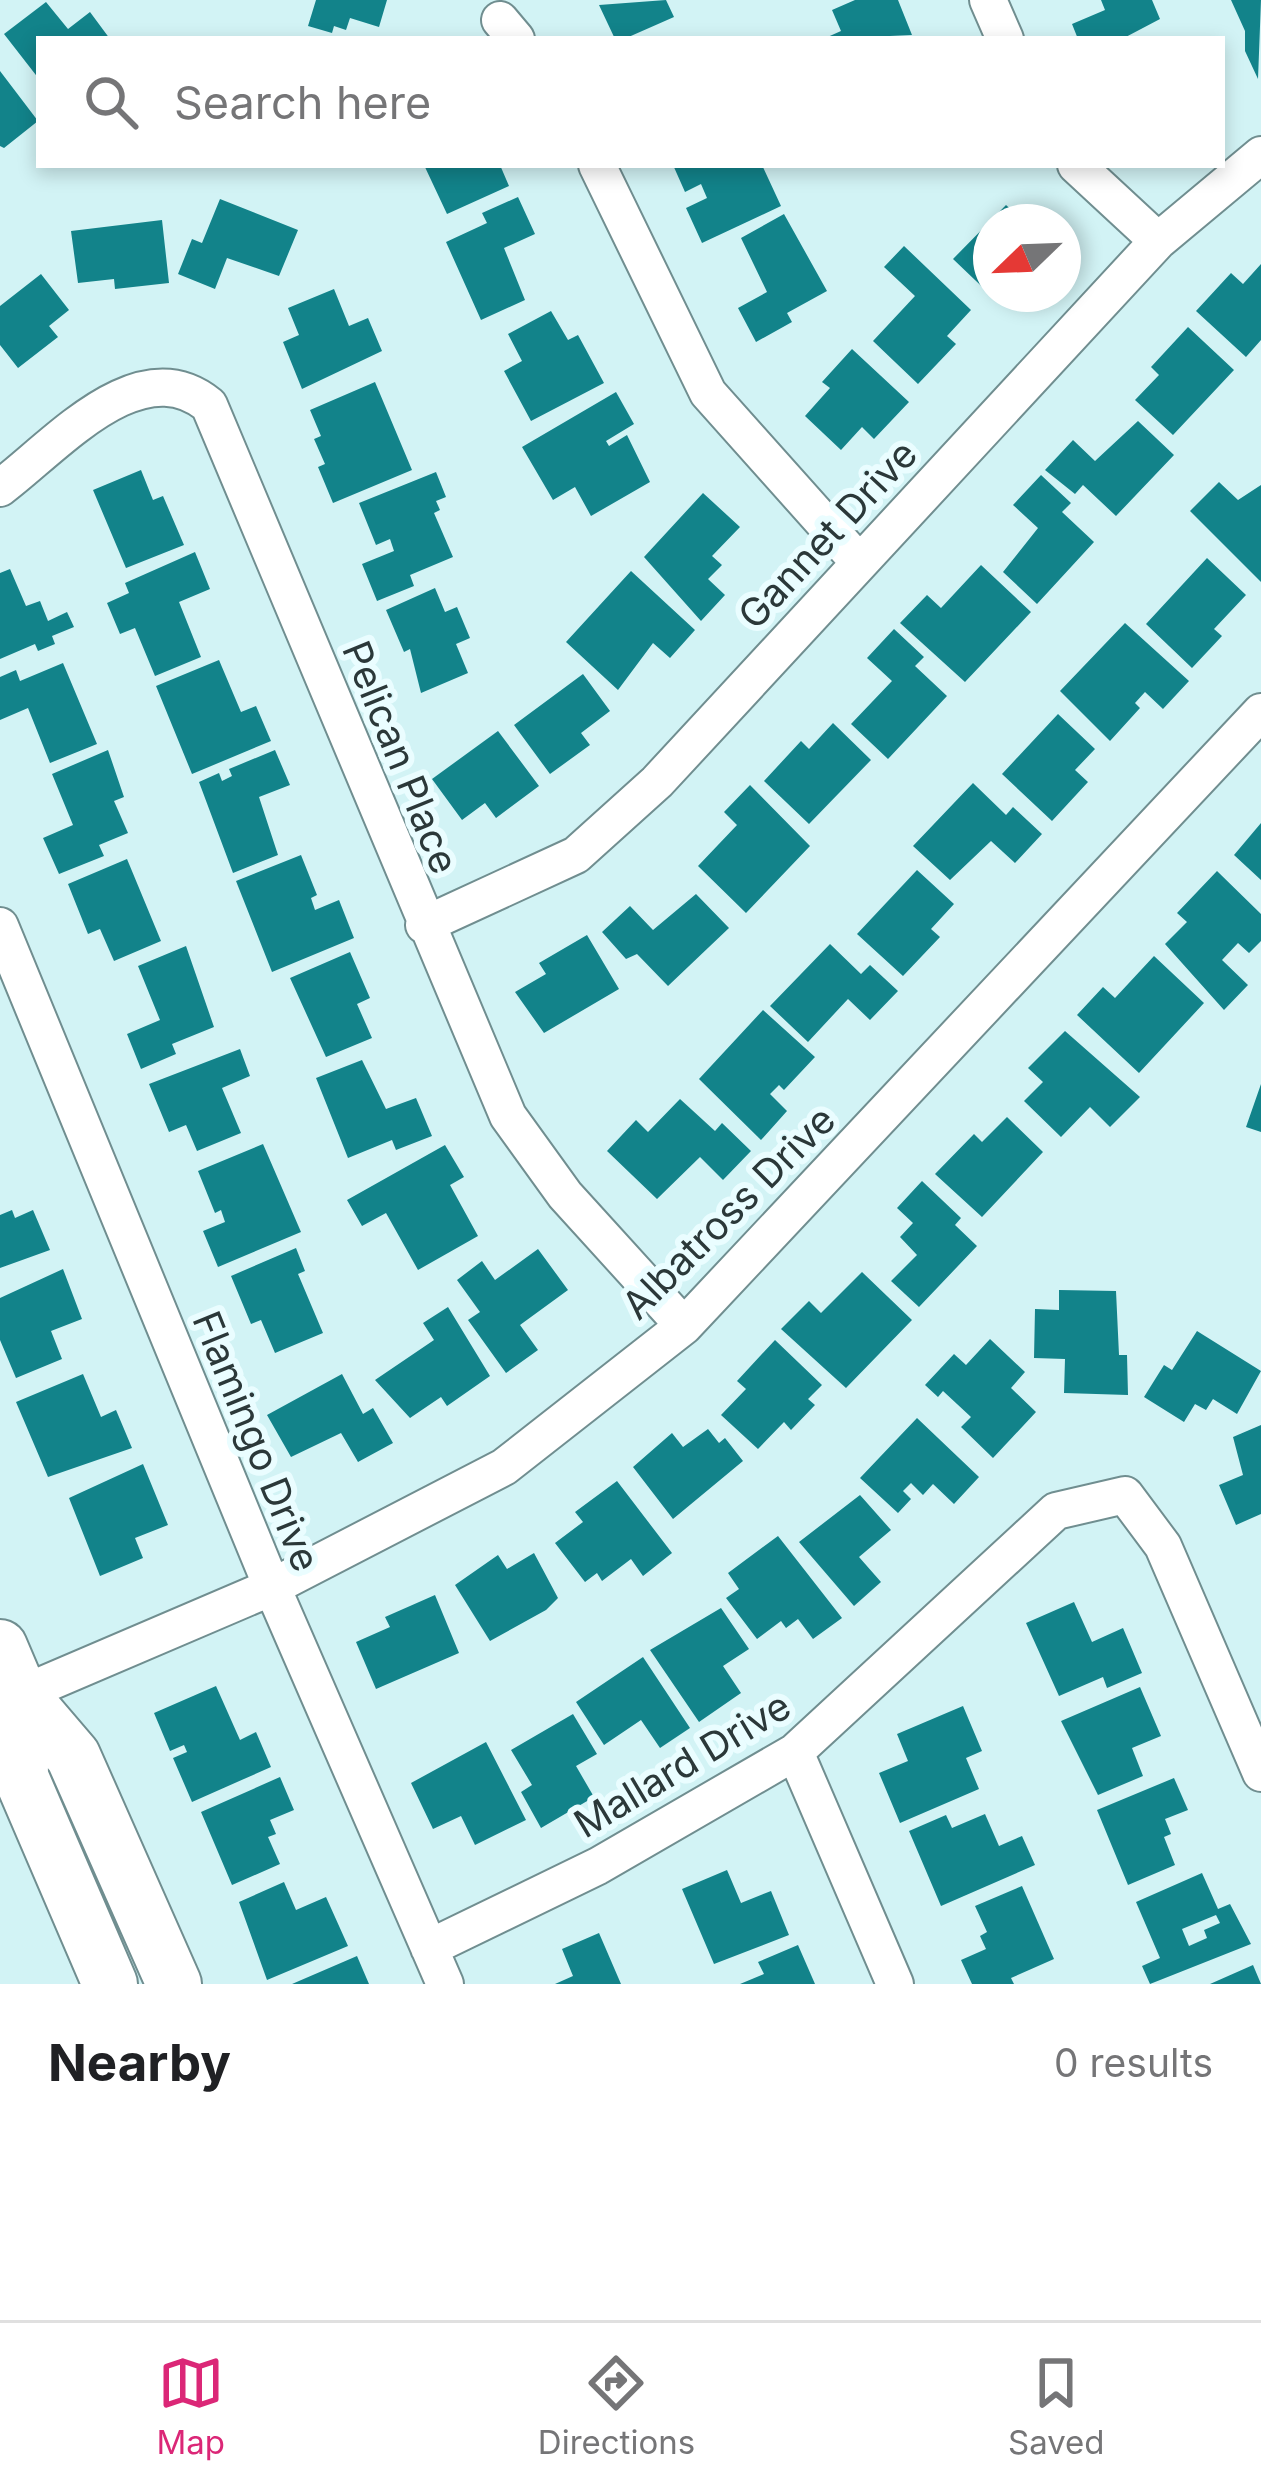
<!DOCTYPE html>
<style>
body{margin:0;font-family:Inter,sans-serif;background:#f6f6f6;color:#202124}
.compass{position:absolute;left:973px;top:204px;width:108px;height:108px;border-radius:50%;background:#fff;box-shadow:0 6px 18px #0003;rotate:247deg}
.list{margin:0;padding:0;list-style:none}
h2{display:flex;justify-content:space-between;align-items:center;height:156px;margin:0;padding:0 48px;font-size:51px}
h2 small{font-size:39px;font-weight:400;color:#757577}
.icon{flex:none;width:66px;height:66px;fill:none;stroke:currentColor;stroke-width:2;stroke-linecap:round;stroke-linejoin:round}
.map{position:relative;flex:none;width:1261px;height:1984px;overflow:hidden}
.search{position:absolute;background:#fff;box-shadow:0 6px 18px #0003;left:36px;right:36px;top:36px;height:132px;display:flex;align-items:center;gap:30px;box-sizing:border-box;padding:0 42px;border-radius:0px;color:#757577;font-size:45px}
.sheet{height:336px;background:#fff}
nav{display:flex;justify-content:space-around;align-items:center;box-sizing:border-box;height:168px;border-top:3px solid #e0e0e0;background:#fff;font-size:33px;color:#757577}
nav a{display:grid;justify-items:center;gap:6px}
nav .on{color:#db2777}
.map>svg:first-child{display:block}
</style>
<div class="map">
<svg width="1261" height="1984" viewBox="0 0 1261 1984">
<rect width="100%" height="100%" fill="#d2f3f5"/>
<path fill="#12838a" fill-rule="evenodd" d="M316 0H387L379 27 350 18 346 30 334 26 332 33 308 26Z
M666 0 674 17 624 39H615L599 5Z
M855 0H898L912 35 823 39 841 31 832 10Z
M1101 0H1152L1160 19 1122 39H1078L1072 24 1105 10Z
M1231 0H1261L1258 79 1245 51V31Z
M46 2 68 29 90 12 110 39H39V79L4 34Z
M0 71 38 121 4 148 0 146Z
M424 165H500L509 186 447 214Z
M673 165H762L781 206 702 243 686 208 707 198 701 184 685 192Z
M518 197 535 234 504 248 525 300 481 320 446 242 487 223 482 213Z
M220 199 298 230 279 276 227 258 215 289 178 274 192 239 202 243Z
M1006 205 1024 222H991V294H1004L997 301 953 259Z
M784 214 827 291 787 313 792 322 756 342 738 308 767 292 741 238Z
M162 220 169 283 115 289 114 279 78 283 71 231Z
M904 246 971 310 947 336 956 344 918 384 873 341 915 296 884 267Z
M1261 264V340L1246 357 1196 311 1231 273 1243 284Z
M41 274 69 310 49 326 58 337 18 368 0 345V306Z
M334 289 349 326 368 318 382 351 302 389 283 342 299 335 288 308Z
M551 311 568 340 578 335 604 383 531 421 504 371 522 361 508 334Z
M1188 327 1234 370 1173 435 1135 400 1159 375 1151 367Z
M852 349 909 402 874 439 862 427 841 450 805 416 830 388 822 382Z
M375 382 412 470 333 503 318 467 325 464 314 439 321 436 310 410Z
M616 392 634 424 606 441 609 446 627 435 650 482 591 516 575 487 553 500 522 447Z
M1138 421 1174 455 1116 516 1083 485 1075 494 1045 470 1073 440 1095 461Z
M141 470 153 500 163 496 184 545 126 568 93 490Z
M436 472 446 497 436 501 440 510 434 513 453 557 410 575 414 586 377 601 362 564 394 551 390 539 376 545 359 503Z
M1041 475 1071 503 1062 512 1094 542 1037 604 1003 572 1038 528 1013 505Z
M1219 482 1238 500 1261 485V582L1190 511Z
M703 493 740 527 712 556 722 565 708 579 725 595 701 621 644 557Z
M195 552 210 589 179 602 201 657 155 676 135 628 120 634 107 603 129 593 125 583Z
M1207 558 1246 595 1214 629 1222 636 1192 668 1146 624Z
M981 565 1031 612 965 682 900 623 927 595 941 608Z
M10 569 26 606 40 601 48 621 67 612 74 627 52 636 55 644 38 651 35 644 0 659V573Z
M631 571 695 630 670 658 653 643 618 690 566 642Z
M435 588 445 612 457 607 470 638 456 644 468 673 421 693 410 649 404 652 386 610Z
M1125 623 1189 681 1163 709 1145 692 1135 703 1140 708 1110 741 1060 691Z
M894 629 924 657 915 666 947 696 888 759 851 724 892 681 867 658Z
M219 660 241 712 256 706 271 741 192 774 156 686Z
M63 663 97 744 50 763 28 708 0 720V677L16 670 20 681Z
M583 674 610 711 581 733 590 745 550 774 514 725Z
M1058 714 1095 749 1075 770 1088 782 1052 821 1002 774Z
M833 723 871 760 809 824 764 781 801 741 809 749Z
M498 731 539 786 496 818 485 803 462 820 432 779Z
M108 750 124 797 114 801 128 833 99 845 104 856 59 874 43 838 73 825 52 774Z
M275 750 290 785 259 797 278 855 233 873 199 782 219 773 222 781 232 776 229 769Z
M973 783 1006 815 1013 807 1042 834 1015 863 991 841 950 880 913 846Z
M750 785 810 846 746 913 698 866 737 825 724 812Z
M1261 823V880L1234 855Z
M301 855 317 895 311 898 315 910 339 900 354 938 272 972 236 881Z
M127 859 161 941 114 961 100 929 88 934 68 884Z
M917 870 954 904 931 929 940 937 903 976 857 934Z
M1217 871 1261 914V941L1249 953 1238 943 1222 960 1248 985 1224 1010 1165 944 1187 922 1177 913Z
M696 894 729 928 668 986 637 954 626 959 602 932 630 906 653 930Z
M587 935 619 989 544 1033 515 992 546 974 539 963Z
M830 944 861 974 870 965 898 991 870 1020 848 999 808 1042 770 1006Z
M186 946 214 1027 172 1044 176 1054 141 1069 127 1034 160 1020 138 966Z
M350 952 370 998 357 1004 372 1038 326 1057 290 978Z
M1154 956 1204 1003 1139 1073 1077 1015 1103 987 1115 998Z
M763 1010 815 1057 784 1090 779 1085 770 1094 787 1111 761 1140 699 1079Z
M1065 1031 1140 1097 1110 1127 1090 1107 1061 1137 1024 1101 1043 1082 1028 1068Z
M240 1049 250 1076 222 1088 241 1133 197 1151 186 1125 169 1132 149 1084Z
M362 1060 386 1109 416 1098 432 1136 396 1150 392 1140 348 1158 316 1078Z
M1261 1084V1132L1246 1127Z
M680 1099 715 1131 722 1123 751 1151 723 1180 700 1157 657 1199 607 1151 636 1120 648 1132Z
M1007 1117 1043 1152 982 1217 935 1174 974 1134 982 1142Z
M263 1144 301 1232 218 1267 203 1231 225 1222 221 1210 215 1213 198 1171Z
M445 1145 464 1177 450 1185 478 1236 418 1270 386 1213 362 1226 347 1200Z
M922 1181 961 1218 955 1225 977 1246 919 1307 891 1281 917 1255 900 1237 913 1223 897 1208Z
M12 1210 15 1218 33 1210 50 1250 0 1268V1215Z
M296 1248 305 1271 298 1274 323 1333 275 1353 261 1320 251 1324 231 1276Z
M538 1249 568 1290 520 1325 538 1350 506 1373 468 1320 480 1312 457 1280 482 1261 495 1280Z
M63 1269 82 1319 51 1331 62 1359 16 1378 0 1340V1298Z
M862 1272 912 1320 846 1388 781 1329 809 1301 821 1313Z
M1059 1290 1116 1291 1119 1355H1127L1128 1395 1064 1393 1065 1359 1034 1358 1035 1309 1059 1310Z
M448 1307 490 1376 447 1406 441 1397 410 1418 375 1380 434 1340 423 1323Z
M1197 1331 1261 1371 1237 1414 1213 1399 1206 1410 1195 1404 1184 1422 1144 1397 1164 1365 1172 1370Z
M990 1339 1025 1372 1011 1388 1036 1412 993 1458 961 1427 971 1417 943 1391 938 1397 925 1385 954 1354 966 1365Z
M775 1340 822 1385 808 1399 815 1405 791 1430 784 1422 758 1449 721 1415 746 1389 737 1381Z
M83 1374 101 1417 116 1410 132 1448 48 1477 16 1402Z
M342 1374 363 1414 373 1408 393 1443 358 1462 341 1433 291 1457 267 1415Z
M917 1418 979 1477 954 1504 933 1484 923 1495 911 1483 903 1491 911 1499 898 1513 860 1478Z
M1261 1425V1514L1236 1525 1219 1485 1243 1475 1233 1437Z
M708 1429 719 1443 725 1438 743 1461 673 1519 633 1467 672 1433 683 1447Z
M143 1464 168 1525 135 1538 143 1558 100 1576 69 1498Z
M617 1481 672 1553 643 1576 631 1559 602 1581 597 1573 585 1582 555 1543 583 1522 575 1512Z
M860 1495 891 1530 859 1557 881 1582 854 1606 799 1542Z
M778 1536 842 1618 813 1639 798 1619 786 1628 781 1621 757 1639 726 1598 739 1589 728 1573Z
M534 1553 558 1598 546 1610 490 1641 455 1585 498 1555 507 1569Z
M435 1595 459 1653 376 1689 356 1642 390 1627 385 1617Z
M1074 1602 1092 1642 1123 1628 1142 1673 1107 1688 1103 1677 1059 1696 1026 1623Z
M721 1608 749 1649 723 1666 741 1693 699 1722 650 1650Z
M643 1657 690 1728 660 1748 641 1720 604 1745 576 1702Z
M216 1686 240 1740 256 1732 271 1767 192 1802 173 1758 187 1752 184 1745 170 1751 154 1713Z
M1140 1687 1161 1736 1132 1748 1143 1776 1098 1795 1061 1721Z
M963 1706 982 1751 966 1758 979 1789 900 1823 879 1773 908 1761 897 1734Z
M573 1714 597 1754 576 1766 594 1797 541 1828 521 1792 532 1785 511 1750Z
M486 1742 526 1820 475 1845 461 1816 433 1829 411 1783Z
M280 1777 294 1810 270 1820 276 1834 268 1837 280 1864 232 1885 201 1812Z
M1174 1778 1188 1810 1165 1819 1171 1834 1164 1837 1175 1865 1128 1885 1097 1810Z
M985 1814 999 1846 1022 1836 1035 1865 941 1906 909 1831 946 1815 952 1828Z
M727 1870 741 1903 771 1891 789 1935 714 1964 682 1889Z
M1202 1873 1218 1909 1230 1904 1251 1944 1150 1984 1142 1966 1160 1958 1136 1902ZM1216 1915 1220 1923 1204 1930 1207 1938 1189 1946 1182 1929Z
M284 1882 296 1910 326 1897 348 1946 267 1980 239 1902Z
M1022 1886 1054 1959 1011 1978 1014 1984H972L961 1960 986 1949 980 1936 987 1932 975 1906Z
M599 1933 621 1984H555L573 1976 562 1949Z
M798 1945 815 1984H740L764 1974 758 1962Z
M357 1956 369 1984H292Z
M1253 1965 1261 1984H1210Z"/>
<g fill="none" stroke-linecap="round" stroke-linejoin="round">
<defs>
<path id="minor" d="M988 0 1005 39
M500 20 516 39
M597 165 708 393 858 561
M1076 165 1158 241
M0 488C56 446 139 348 209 405L508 1116 565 1195 684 1326
M424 925 576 855 657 782 1158 241 1261 155
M0 926 272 1587 445 1984
M3 1702 272 1587 504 1467 684 1326 1261 712
M795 1752 895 1984
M429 1948 598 1866 795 1752 1056 1511 1125 1495 1163 1546 1261 1773"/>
<path id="primary" d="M0 1647 20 1694 73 1756 174 1984
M20 1694 21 1777 110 1984"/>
</defs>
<use href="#minor" stroke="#708e90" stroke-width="40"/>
<use href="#primary" stroke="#708e90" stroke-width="58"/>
<use href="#minor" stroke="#fff" stroke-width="36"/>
<use href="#primary" stroke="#fff" stroke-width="54"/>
</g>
<g text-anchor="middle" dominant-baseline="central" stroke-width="12" stroke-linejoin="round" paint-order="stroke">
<g font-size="39" fill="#2b3839" stroke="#eafdff">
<text transform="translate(827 534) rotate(-47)">Gannet Drive</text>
<text transform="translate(401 757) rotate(68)">Pelican Place</text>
<text transform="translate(728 1212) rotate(-45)">Albatross Drive</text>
<text transform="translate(257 1441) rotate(68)">Flamingo Drive</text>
<text transform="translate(682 1764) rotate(-31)">Mallard Drive</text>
</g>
</g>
</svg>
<svg class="compass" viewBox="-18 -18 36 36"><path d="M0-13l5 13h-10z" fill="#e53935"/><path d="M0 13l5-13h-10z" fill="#757577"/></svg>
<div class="search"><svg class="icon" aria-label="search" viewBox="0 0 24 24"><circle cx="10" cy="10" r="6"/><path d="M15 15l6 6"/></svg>Search here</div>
</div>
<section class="sheet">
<h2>Nearby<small>0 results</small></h2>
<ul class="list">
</ul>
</section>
<nav>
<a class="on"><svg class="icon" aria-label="map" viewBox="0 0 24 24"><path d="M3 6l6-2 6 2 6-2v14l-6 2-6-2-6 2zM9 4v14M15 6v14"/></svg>Map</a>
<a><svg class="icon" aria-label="directions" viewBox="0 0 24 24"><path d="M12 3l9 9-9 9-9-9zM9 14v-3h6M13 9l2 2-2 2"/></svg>Directions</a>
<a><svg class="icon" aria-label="saved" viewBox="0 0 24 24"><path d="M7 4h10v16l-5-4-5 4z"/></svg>Saved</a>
</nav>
